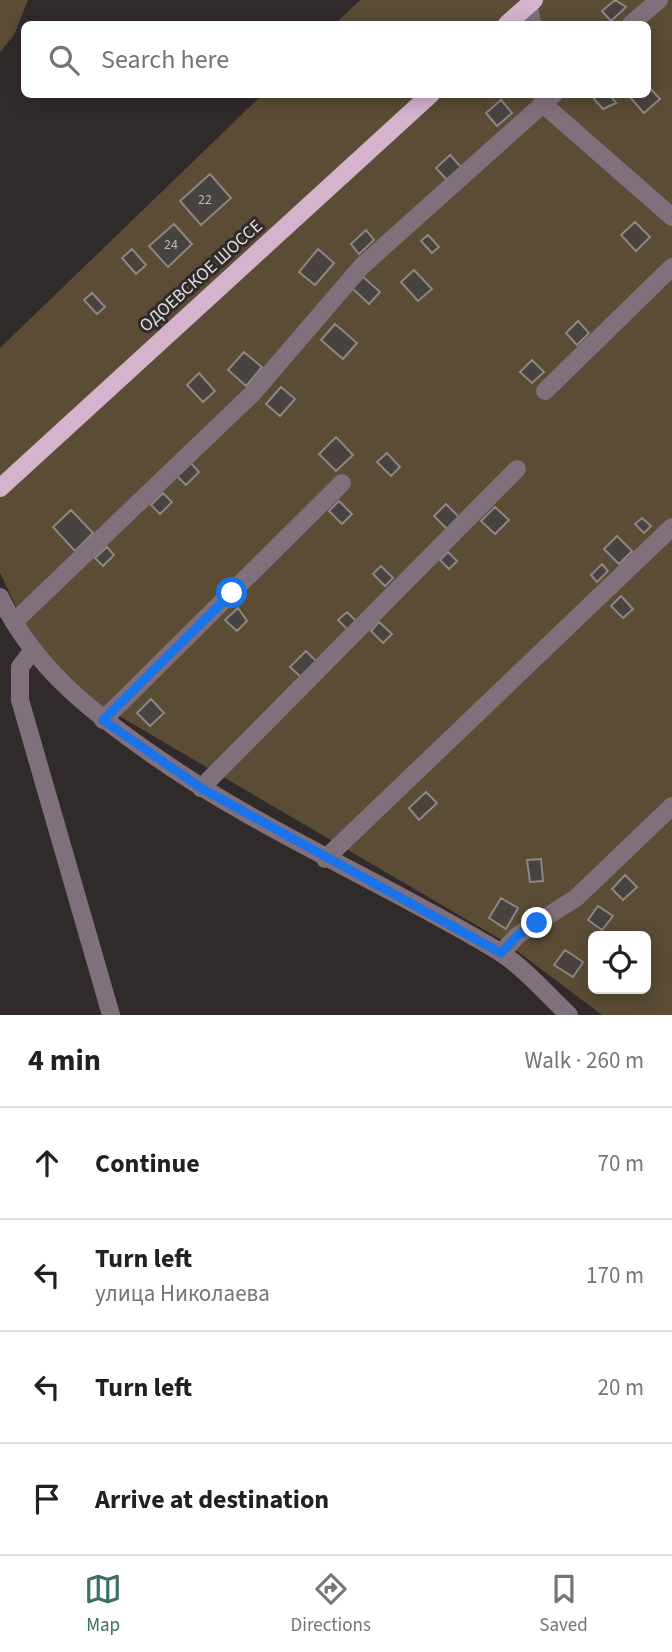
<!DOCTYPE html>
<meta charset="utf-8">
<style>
body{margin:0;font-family:"Source Sans 3",sans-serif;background:#f6f6f6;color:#202124}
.controls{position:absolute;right:21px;bottom:21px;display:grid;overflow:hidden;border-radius:10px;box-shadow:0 4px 18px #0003}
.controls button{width:63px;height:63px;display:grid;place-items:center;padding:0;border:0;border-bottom:2px solid #e0e0e0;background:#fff;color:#202124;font:35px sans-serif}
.stop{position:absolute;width:21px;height:21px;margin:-16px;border:5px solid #1a73e8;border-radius:50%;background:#fff}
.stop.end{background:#1a73e8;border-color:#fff;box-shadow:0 2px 7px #0008}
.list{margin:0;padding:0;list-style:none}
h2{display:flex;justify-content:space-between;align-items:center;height:91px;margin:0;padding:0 28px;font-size:30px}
h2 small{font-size:23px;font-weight:400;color:#757577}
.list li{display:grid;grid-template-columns:46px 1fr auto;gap:21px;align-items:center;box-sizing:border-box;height:112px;padding:0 28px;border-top:2px solid #e0e0e0}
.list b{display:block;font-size:26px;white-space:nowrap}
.list p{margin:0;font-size:23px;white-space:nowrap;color:#757577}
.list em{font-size:23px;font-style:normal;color:#757577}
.icon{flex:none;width:38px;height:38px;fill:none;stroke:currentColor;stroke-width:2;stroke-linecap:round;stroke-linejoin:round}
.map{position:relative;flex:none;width:672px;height:1015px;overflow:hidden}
.search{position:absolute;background:#fff;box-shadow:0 4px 18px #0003;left:21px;right:21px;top:21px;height:77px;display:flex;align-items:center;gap:18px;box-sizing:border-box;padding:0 24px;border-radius:10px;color:#757577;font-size:26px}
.sheet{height:539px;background:#fff}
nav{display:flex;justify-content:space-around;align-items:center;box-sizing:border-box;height:98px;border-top:2px solid #e0e0e0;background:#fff;font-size:19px;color:#757577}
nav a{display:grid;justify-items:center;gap:4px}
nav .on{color:#3b6f68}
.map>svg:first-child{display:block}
</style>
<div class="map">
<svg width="672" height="1015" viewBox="0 0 672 1015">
<rect width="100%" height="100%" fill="#312a2b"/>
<path fill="#5a4c35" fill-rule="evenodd" d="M0 0H28L14 35 0 52Z
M360 0H672V1015H602L505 942 85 696 36 648 0 573V348L262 95 648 94V24H335ZM593 936H646V989H593Z"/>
<path fill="#494340" stroke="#8d8683" stroke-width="2" d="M615 0 626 7 611 21 602 11Z
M648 86 660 99 644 113 627 94H648Z
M599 94H609L616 103 603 109 594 99Z
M501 100 512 113 497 126 486 113Z
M450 155 461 167 447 180 436 168Z
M210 174 231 198 201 225 180 201Z
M635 222 650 237 636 251 621 235Z
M174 224 192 244 168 267 149 246Z
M366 230 374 240 359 254 351 244Z
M428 235 439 247 432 253 421 241Z
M132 249 146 265 136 274 122 258Z
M318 249 334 263 315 285 299 272Z
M414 270 432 289 418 301 401 282Z
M361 275 380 292 369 304 351 287Z
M92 293 105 307 97 314 84 300Z
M578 321 589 333 577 345 566 333Z
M335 324 357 343 343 359 321 340Z
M244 352 262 367 246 386 228 370Z
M532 360 544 372 532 383 520 372Z
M199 373 215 391 203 402 187 385Z
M281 387 295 399 280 416 266 404Z
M336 437 353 455 336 471 319 454Z
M387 453 400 467 391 476 377 462Z
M189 461 199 472 186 485 175 474Z
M163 493 172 502 160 514 151 505Z
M339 501 352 514 342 524 329 511Z
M446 504 459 517 447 529 434 516Z
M495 507 509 520 495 534 481 521Z
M71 510 93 533 75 551 53 527Z
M642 518 651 526 644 533 635 524Z
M617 536 632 551 619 564 604 549Z
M107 547 114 555 103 566 95 558Z
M448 552 457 561 449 569 440 560Z
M602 564 608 571 597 582 591 575Z
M381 566 393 578 385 586 373 574Z
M621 596 633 609 623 618 611 606Z
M238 608 247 621 237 631 225 620Z
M347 612 357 622 348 630 338 620Z
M379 622 392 634 383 643 371 631Z
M306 651 316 661 301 677 290 667Z
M151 699 164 713 150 726 137 713Z
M426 792 437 803 419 820 409 808Z
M541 859 543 881 530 882 527 860Z
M625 875 637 887 623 900 612 889Z
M501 898 518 908 506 929 489 918Z
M598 906 613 916 602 930 588 920Z
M565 950 583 962 573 977 554 965Z"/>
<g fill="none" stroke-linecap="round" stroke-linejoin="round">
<path stroke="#80707c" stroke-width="18" d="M529 5 532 24
M631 24 659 0
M542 94 543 104 672 217
M545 391 672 267
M0 597C35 668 90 711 153 755 263 832 384 882 498 951 524 967 547 995 569 1015
M15 621 253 393 362 266 554 94
M33 650 20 667V700L111 1015
M103 720 342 483
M201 788 517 469
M325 859 672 527
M501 953 518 935 576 898 672 806"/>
<path stroke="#d5b3cc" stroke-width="18" d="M507 24 534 0
M0 488 431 94"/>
</g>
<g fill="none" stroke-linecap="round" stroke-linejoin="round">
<path stroke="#1a73e8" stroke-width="9" d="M232 593 103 720 201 788 501 953 518 935 537 923"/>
</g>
<g text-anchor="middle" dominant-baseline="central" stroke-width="6" stroke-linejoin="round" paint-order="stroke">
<g font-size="14" fill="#bcb7b6">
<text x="205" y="200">22</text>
<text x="171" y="245">24</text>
</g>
<g font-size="18" fill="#e2dede" stroke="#312a2b">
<text transform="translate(201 276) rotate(-42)">ОДОЕВСКОЕ ШОССЕ</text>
</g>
</g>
</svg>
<div class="controls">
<button><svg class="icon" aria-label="locate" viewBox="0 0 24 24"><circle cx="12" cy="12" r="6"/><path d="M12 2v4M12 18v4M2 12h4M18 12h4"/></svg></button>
</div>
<div class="stop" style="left:232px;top:593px"></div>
<div class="stop end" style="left:537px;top:923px"></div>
<div class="search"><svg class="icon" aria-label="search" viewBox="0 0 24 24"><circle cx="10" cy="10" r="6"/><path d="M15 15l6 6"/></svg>Search here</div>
</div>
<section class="sheet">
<h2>4 min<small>Walk · 260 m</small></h2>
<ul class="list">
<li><svg class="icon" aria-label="ahead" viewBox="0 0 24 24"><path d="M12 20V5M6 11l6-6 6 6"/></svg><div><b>Continue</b></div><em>70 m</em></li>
<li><svg class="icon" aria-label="left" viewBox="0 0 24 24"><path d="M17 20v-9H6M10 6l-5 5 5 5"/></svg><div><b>Turn left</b><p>улица Николаева</p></div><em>170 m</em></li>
<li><svg class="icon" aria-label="left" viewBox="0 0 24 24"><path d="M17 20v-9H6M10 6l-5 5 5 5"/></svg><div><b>Turn left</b></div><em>20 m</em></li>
<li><svg class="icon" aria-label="arrive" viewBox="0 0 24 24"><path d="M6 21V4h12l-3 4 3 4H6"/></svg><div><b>Arrive at destination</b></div></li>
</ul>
</section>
<nav>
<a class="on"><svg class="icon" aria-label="map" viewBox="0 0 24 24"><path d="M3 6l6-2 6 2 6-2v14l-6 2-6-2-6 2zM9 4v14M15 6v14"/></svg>Map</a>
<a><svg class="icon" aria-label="directions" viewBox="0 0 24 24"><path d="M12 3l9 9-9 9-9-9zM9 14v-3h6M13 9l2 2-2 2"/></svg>Directions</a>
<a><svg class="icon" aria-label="saved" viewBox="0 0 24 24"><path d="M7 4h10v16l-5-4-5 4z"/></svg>Saved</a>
</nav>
